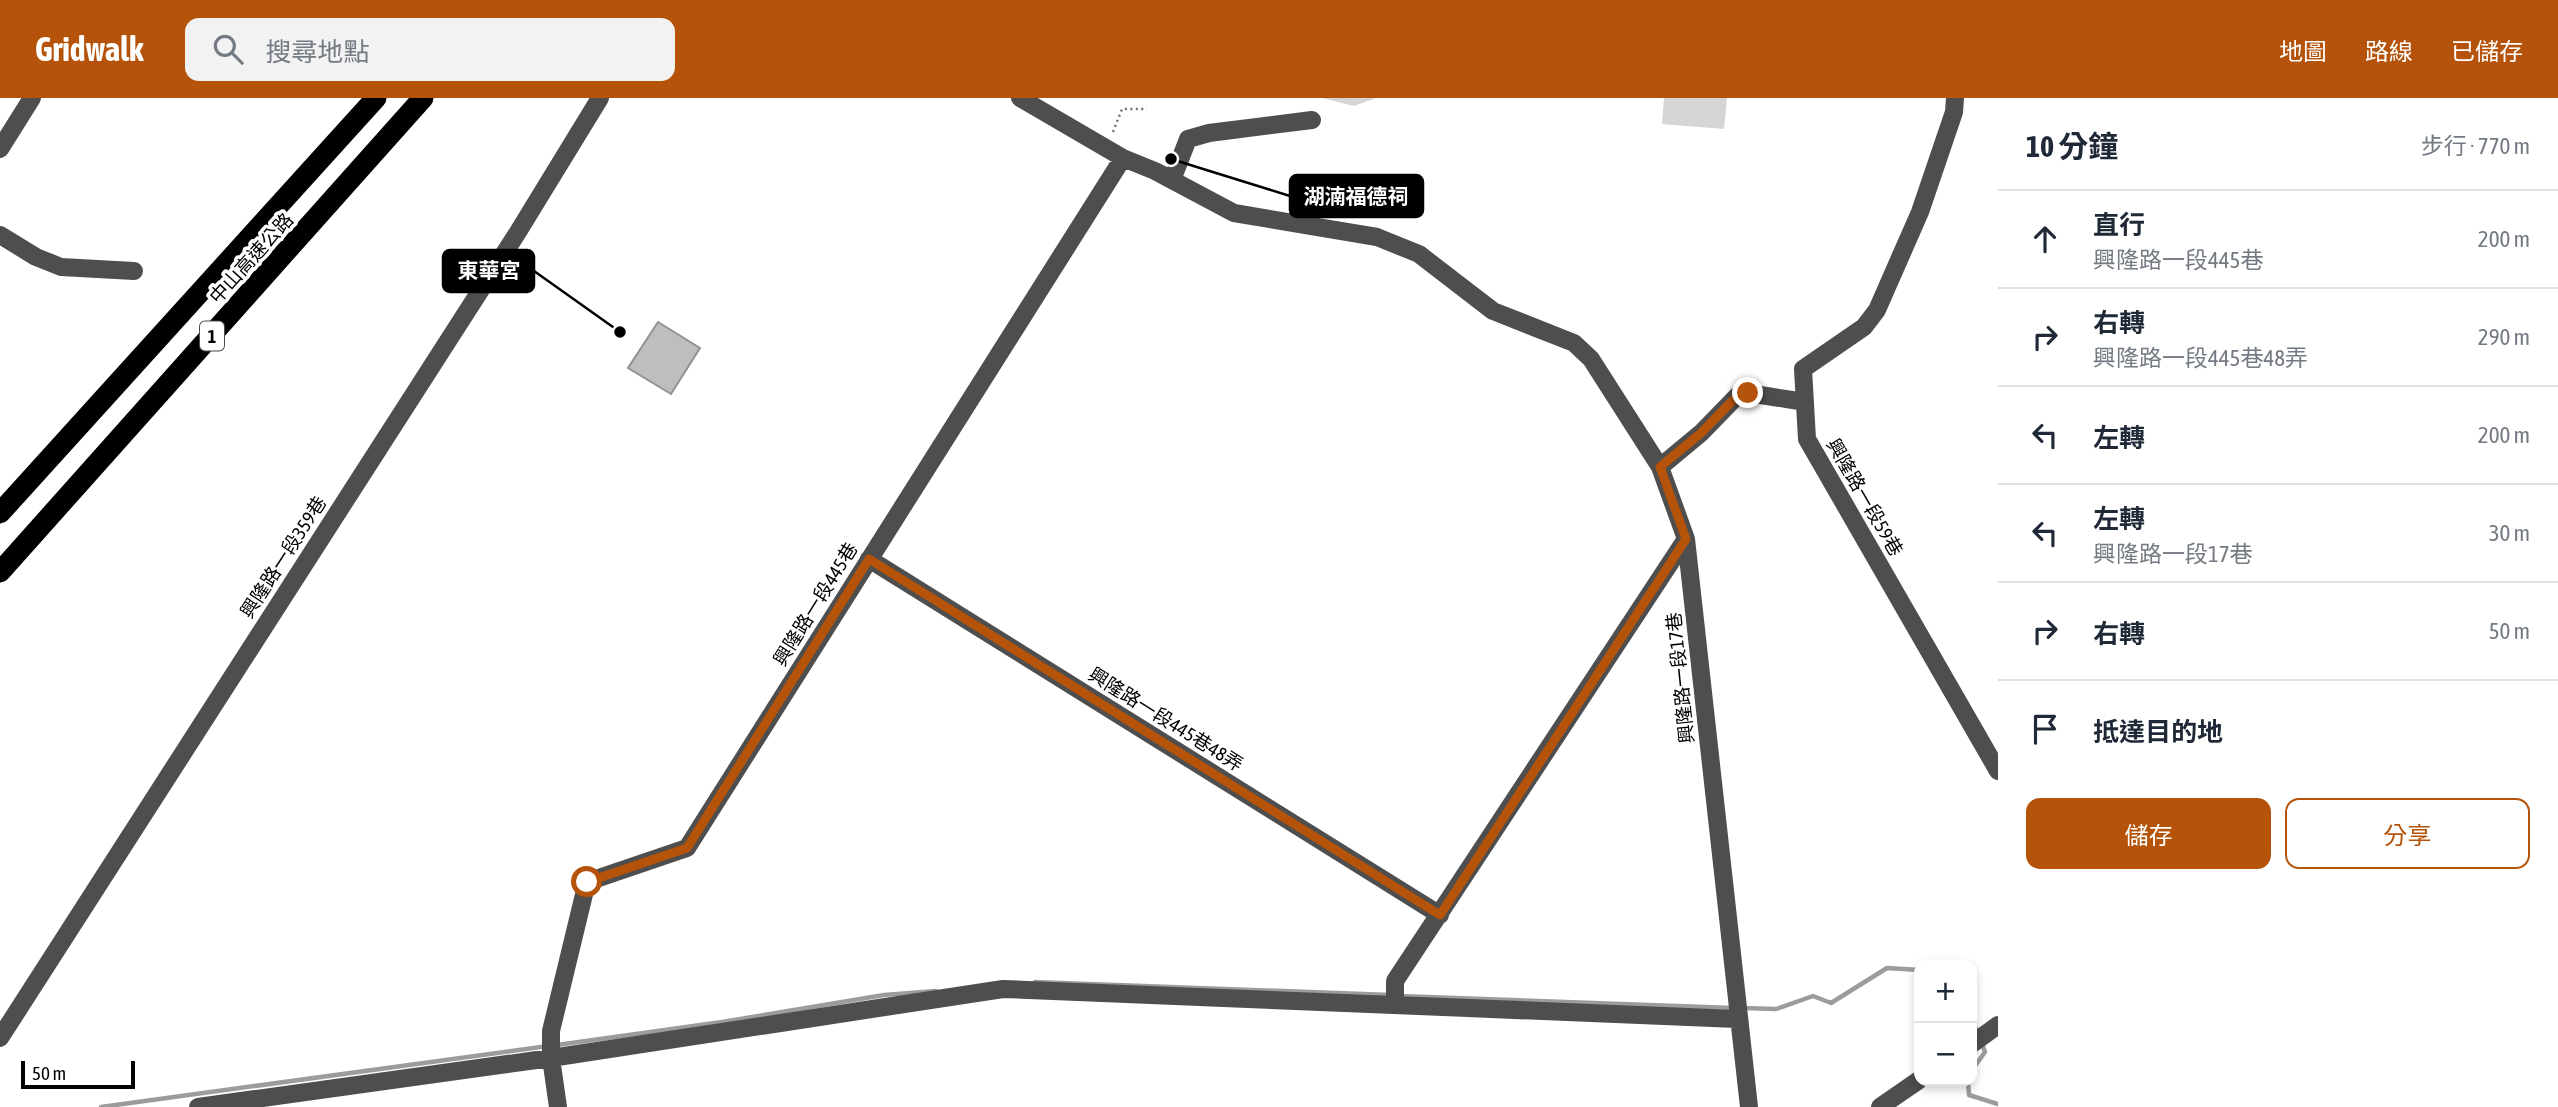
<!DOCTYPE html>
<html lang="zh-TW">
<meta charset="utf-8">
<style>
body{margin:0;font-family:"Asap Condensed","Noto Sans TC",sans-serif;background:#f2f2f3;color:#1f2937}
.controls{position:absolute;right:21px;bottom:21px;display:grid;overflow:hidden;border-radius:14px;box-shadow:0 4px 10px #0003}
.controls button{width:63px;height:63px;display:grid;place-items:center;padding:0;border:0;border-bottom:2px solid #e0e1e3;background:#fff;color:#1f2937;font:35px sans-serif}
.scale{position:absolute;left:21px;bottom:18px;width:114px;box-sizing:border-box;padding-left:7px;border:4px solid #000;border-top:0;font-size:19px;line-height:24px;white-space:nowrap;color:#000;-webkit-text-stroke:5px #fff;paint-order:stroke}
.stop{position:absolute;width:21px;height:21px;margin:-16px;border:5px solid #b45309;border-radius:50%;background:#fff}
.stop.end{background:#b45309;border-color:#fff;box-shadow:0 2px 7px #0008}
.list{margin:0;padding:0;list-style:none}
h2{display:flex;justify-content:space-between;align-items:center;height:91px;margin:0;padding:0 28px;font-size:30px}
h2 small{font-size:23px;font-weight:400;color:#747a83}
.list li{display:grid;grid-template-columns:46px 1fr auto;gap:21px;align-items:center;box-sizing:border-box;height:98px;padding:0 28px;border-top:2px solid #e0e1e3}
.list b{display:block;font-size:26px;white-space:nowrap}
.list p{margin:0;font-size:23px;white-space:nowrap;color:#747a83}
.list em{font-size:23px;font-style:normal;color:#747a83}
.actions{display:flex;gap:14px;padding:21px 28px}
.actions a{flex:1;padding:16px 0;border:2px solid #b45309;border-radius:14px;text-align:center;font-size:24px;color:#b45309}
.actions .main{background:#b45309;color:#fff}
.icon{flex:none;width:38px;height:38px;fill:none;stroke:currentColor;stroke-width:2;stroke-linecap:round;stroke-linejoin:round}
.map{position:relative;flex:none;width:1998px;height:1009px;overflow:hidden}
header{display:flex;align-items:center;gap:42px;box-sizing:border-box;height:98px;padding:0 35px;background:#b45309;color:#fff}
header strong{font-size:33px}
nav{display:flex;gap:38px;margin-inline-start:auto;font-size:24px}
.search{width:490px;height:63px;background:#f2f2f3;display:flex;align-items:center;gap:18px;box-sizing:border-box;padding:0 24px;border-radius:14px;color:#747a83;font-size:26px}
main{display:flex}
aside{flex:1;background:#fff}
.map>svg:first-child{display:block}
</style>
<header>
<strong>Gridwalk</strong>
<div class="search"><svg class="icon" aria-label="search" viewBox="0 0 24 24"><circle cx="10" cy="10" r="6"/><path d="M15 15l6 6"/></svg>搜尋地點</div>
<nav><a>地圖</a><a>路線</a><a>已儲存</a></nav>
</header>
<main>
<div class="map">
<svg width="1998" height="1009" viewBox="0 0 1998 1009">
<rect width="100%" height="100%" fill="#fff"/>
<path fill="#d5d5d5" d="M1322 0H1376L1354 8Z
M1664 0H1727L1724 31 1662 26Z"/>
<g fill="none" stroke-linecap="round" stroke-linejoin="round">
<path stroke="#9c9c9c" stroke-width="4.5" d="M1035 884 1390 897
M1399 898 1733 910
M1742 910 1776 911 1813 898 1831 905 1887 870 1919 872
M1972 922 1978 935
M557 947 722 924 884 897 936 893
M1972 972 1985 954 1981 943
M1968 983 1969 997 1998 1006
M101 1009 548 948"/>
</g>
<path fill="#bebebe" stroke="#929292" stroke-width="2" d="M658 224 700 250 671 296 628 270Z"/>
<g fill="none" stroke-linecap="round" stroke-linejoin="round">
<path stroke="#707070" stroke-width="2.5" stroke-dasharray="2 3.5" stroke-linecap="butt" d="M1113 34 1122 11H1147"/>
<path stroke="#4e4e4e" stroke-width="18" d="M1020 0 1123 60 1155 73 1234 115 1377 139 1419 156 1493 213 1574 245 1591 261 1660 369 1686 441 1749 1009
M1955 0 1954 14 1920 114 1877 212 1864 229 1803 271 1807 341 1998 673
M0 51 32 0
M1172 82 1188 41 1209 35 1312 22
M0 137 36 159 61 169 134 173
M1660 369 1701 335 1739 296 1748 295 1805 304
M869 461 1440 817
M1395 907V883L1686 441
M0 940 518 134 600 0
M1972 946 1998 927
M198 1009 551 960 1003 891 1737 921
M558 1009 551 960V933L587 784 687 750 1123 60
M1880 1009 1919 982"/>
<path stroke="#000" stroke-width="21" d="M0 415 376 0
M0 474 423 0"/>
</g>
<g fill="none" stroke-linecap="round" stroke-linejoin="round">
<path stroke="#b45309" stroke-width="9" d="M587 784 687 750 869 461 1440 817 1686 441 1660 369 1701 335 1739 296 1748 295"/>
</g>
<g text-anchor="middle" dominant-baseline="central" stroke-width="7" stroke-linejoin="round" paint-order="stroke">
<rect fill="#fff" stroke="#4c4c4c" stroke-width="2" x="200" y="223.5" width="24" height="29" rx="5"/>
<g font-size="18" font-weight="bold" fill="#000">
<text x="212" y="238">1</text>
</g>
<g font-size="19" fill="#000" stroke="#fff">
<text transform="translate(251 160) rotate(-48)">中山高速公路</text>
<text transform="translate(1865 399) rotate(60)">興隆路一段59巷</text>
<text transform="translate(283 459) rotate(-57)">興隆路一段359巷</text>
<text transform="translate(815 506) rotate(-58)">興隆路一段445巷</text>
<text transform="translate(1680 580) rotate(-96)">興隆路一段17巷</text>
<text transform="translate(1166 621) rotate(32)">興隆路一段445巷48弄</text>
</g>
</g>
<path fill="none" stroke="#000" stroke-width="2.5" d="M1171 61L1290 98M620 234L534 173"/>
<g fill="#000" stroke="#fff" stroke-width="2.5">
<circle cx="1171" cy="61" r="7"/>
<circle cx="620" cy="234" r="7"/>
</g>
<g fill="#000" stroke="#000" stroke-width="2.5">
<rect x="1290" y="77" width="133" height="42" rx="7"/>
<rect x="443" y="152" width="91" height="42" rx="7"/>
</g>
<g font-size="21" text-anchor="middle" font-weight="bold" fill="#fff">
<text x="1356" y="106">湖湳福德祠</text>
<text x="489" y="180">東華宮</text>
</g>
</svg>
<div class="controls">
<button>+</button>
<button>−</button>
</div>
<div class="scale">50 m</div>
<div class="stop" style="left:587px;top:784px"></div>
<div class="stop end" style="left:1748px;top:295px"></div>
</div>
<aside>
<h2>10 分鐘<small>步行 · 770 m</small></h2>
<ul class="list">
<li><svg class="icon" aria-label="ahead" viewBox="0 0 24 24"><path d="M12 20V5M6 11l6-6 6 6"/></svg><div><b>直行</b><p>興隆路一段445巷</p></div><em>200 m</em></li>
<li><svg class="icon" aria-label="right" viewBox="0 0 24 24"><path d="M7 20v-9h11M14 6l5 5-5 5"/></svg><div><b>右轉</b><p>興隆路一段445巷48弄</p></div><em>290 m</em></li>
<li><svg class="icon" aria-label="left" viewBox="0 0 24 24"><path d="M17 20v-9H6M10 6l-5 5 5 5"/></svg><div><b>左轉</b></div><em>200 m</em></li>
<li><svg class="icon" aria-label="left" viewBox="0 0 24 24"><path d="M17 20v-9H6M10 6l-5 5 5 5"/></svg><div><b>左轉</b><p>興隆路一段17巷</p></div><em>30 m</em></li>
<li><svg class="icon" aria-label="right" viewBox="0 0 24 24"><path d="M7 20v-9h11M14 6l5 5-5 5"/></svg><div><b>右轉</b></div><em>50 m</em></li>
<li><svg class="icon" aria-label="arrive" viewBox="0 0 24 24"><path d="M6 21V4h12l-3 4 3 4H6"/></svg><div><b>抵達目的地</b></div></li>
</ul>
<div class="actions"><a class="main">儲存</a><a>分享</a></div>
</aside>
</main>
